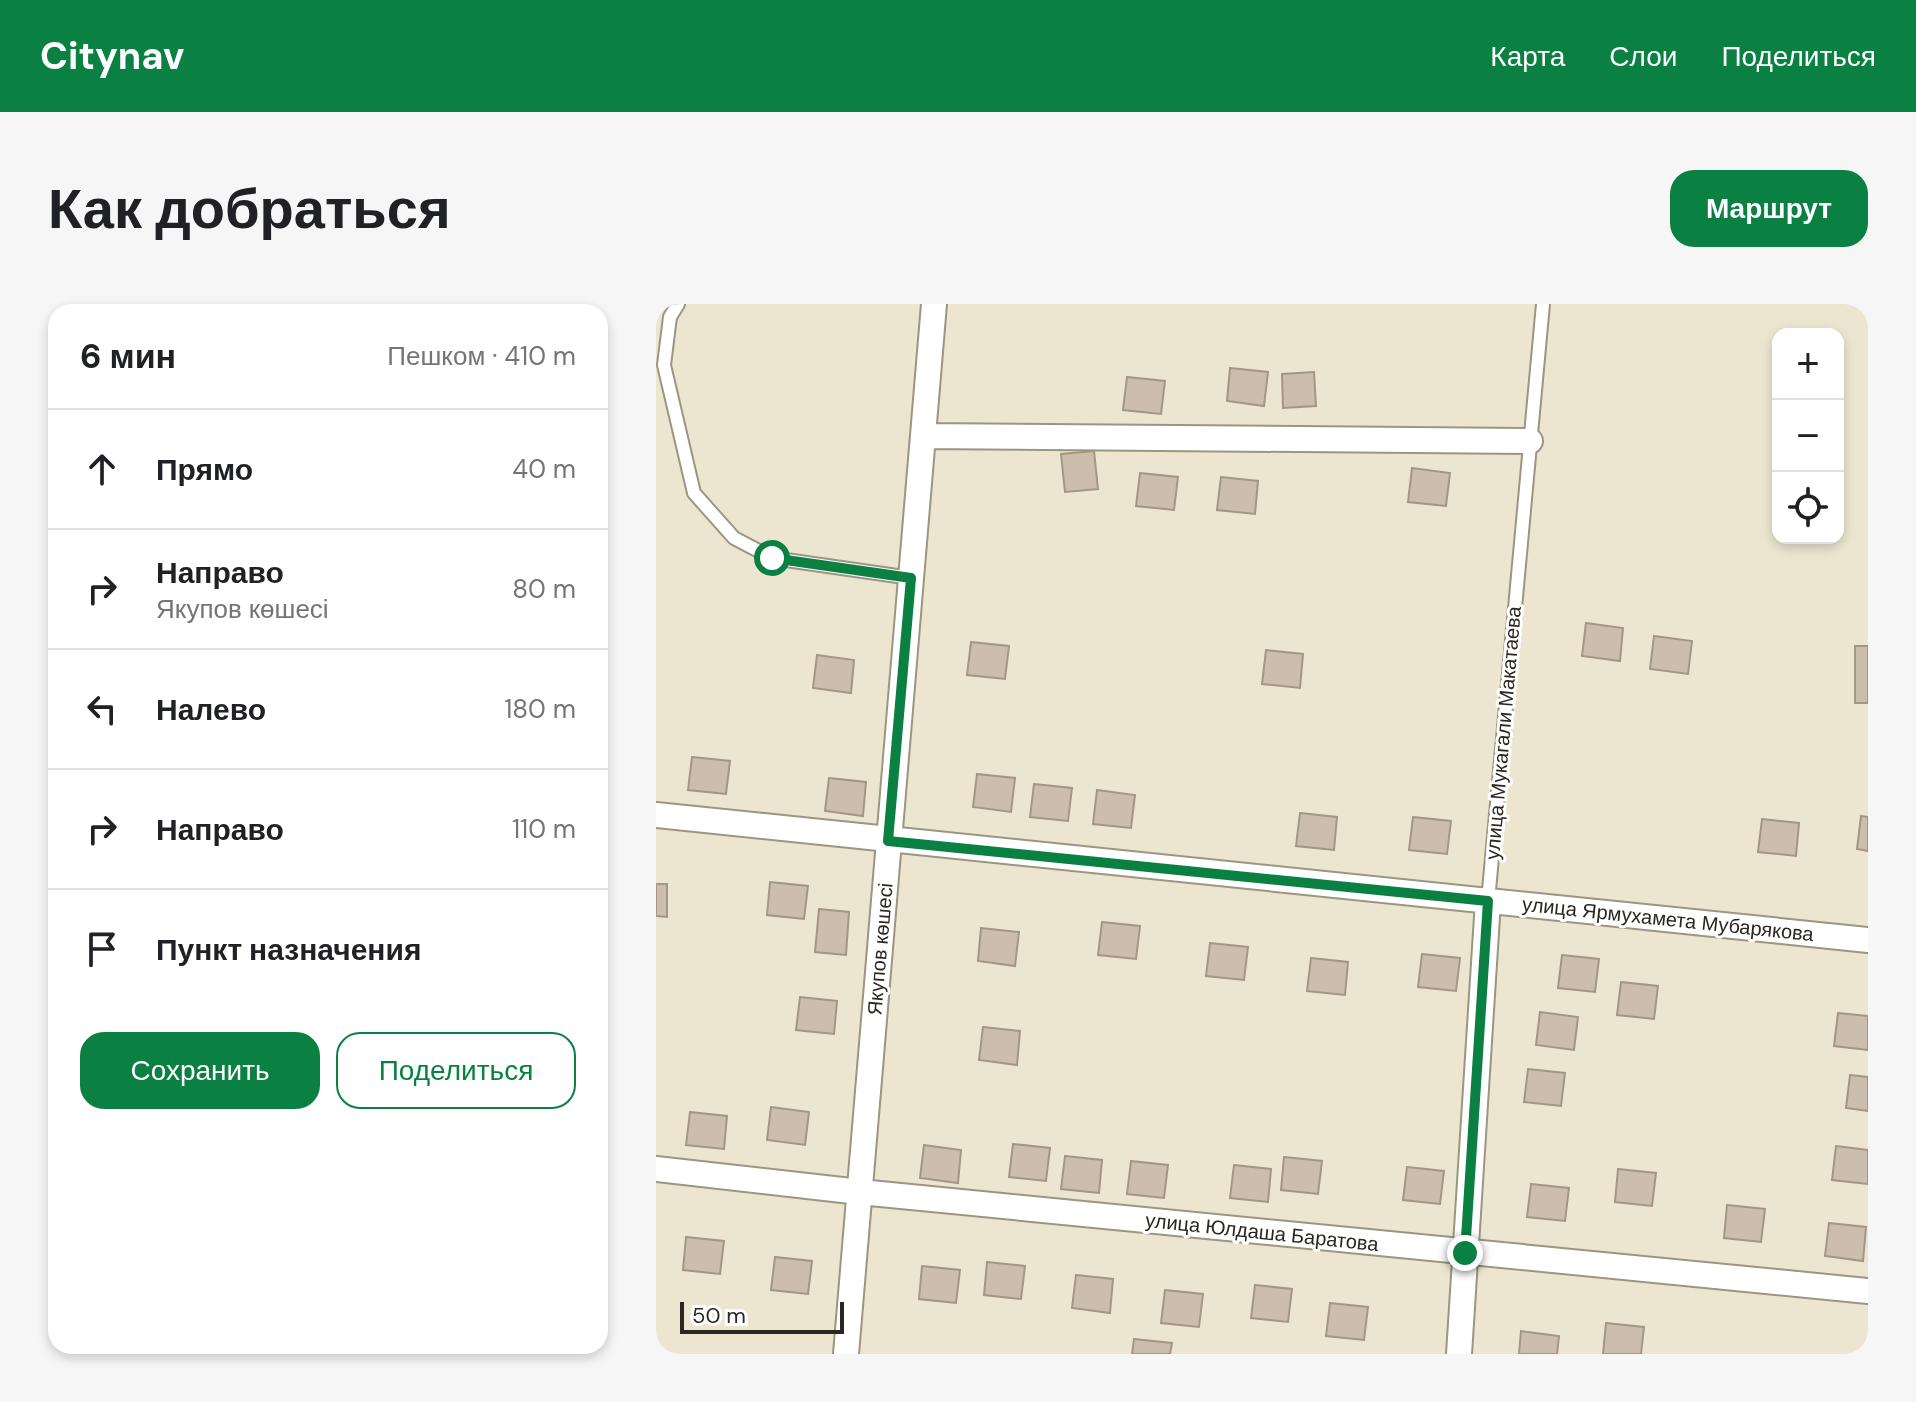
<!DOCTYPE html>
<html lang="ru">
<meta charset="utf-8">
<style>
body{margin:0;font-family:"DM Sans",sans-serif;background:#f6f6f6;color:#202124}
.controls{position:absolute;right:24px;top:24px;display:grid;overflow:hidden;border-radius:16px;box-shadow:0 4px 12px #0003}
.controls button{width:72px;height:72px;display:grid;place-items:center;padding:0;border:0;border-bottom:2px solid #e0e0e0;background:#fff;color:#202124;font:40px sans-serif}
.scale{position:absolute;left:24px;bottom:20px;width:164px;box-sizing:border-box;padding-left:8px;border:4px solid #29271f;border-top:0;font-size:22px;line-height:28px;white-space:nowrap;color:#29271f;-webkit-text-stroke:6px #fff;paint-order:stroke}
.stop{position:absolute;width:24px;height:24px;margin:-18px;border:6px solid #0b8043;border-radius:50%;background:#fff}
.stop.end{background:#0b8043;border-color:#fff;box-shadow:0 2px 8px #0008}
.list{margin:0;padding:0;list-style:none}
h2{display:flex;justify-content:space-between;align-items:center;height:104px;margin:0;padding:0 32px;font-size:34px}
h2 small{font-size:26px;font-weight:400;color:#757577}
.list li{display:grid;grid-template-columns:52px 1fr auto;gap:24px;align-items:center;box-sizing:border-box;height:120px;padding:0 32px;border-top:2px solid #e0e0e0}
.list b{display:block;font-size:30px;white-space:nowrap}
.list p{margin:0;font-size:26px;white-space:nowrap;color:#757577}
.list em{font-size:26px;font-style:normal;color:#757577}
.actions{display:flex;gap:16px;padding:24px 32px}
.actions a{flex:1;padding:18px 0;border:2px solid #0b8043;border-radius:24px;text-align:center;font-size:28px;color:#0b8043}
.actions .main{background:#0b8043;color:#fff}
.icon{flex:none;width:44px;height:44px;fill:none;stroke:currentColor;stroke-width:2;stroke-linecap:round;stroke-linejoin:round}
.map{position:relative;flex:none;width:1212px;height:1050px;overflow:hidden;border-radius:24px}
header{display:flex;align-items:center;gap:48px;box-sizing:border-box;height:112px;padding:0 40px;background:#0b8043;color:#fff}
header strong{font-size:38px}
nav{display:flex;gap:44px;margin-inline-start:auto;font-size:28px}
.intro{display:flex;align-items:center;justify-content:space-between;box-sizing:border-box;height:192px;padding:0 48px}
h1{margin:0;font-size:56px}
.button{padding:20px 36px;border-radius:24px;background:#0b8043;color:#fff;font-size:28px;font-weight:700}
main{display:flex;gap:48px;padding:0 48px}
aside{flex:1;background:#fff;border-radius:24px;box-shadow:0 4px 12px #0003}
.map>svg:first-child{display:block}
</style>
<header>
<strong>Citynav</strong>
<nav><a>Карта</a><a>Слои</a><a>Поделиться</a></nav>
</header>
<div class="intro"><h1>Как добраться</h1><a class="button">Маршрут</a></div>
<main>
<aside>
<h2>6 мин<small>Пешком · 410 m</small></h2>
<ul class="list">
<li><svg class="icon" aria-label="ahead" viewBox="0 0 24 24"><path d="M12 20V5M6 11l6-6 6 6"/></svg><div><b>Прямо</b></div><em>40 m</em></li>
<li><svg class="icon" aria-label="right" viewBox="0 0 24 24"><path d="M7 20v-9h11M14 6l5 5-5 5"/></svg><div><b>Направо</b><p>Якупов көшесі</p></div><em>80 m</em></li>
<li><svg class="icon" aria-label="left" viewBox="0 0 24 24"><path d="M17 20v-9H6M10 6l-5 5 5 5"/></svg><div><b>Налево</b></div><em>180 m</em></li>
<li><svg class="icon" aria-label="right" viewBox="0 0 24 24"><path d="M7 20v-9h11M14 6l5 5-5 5"/></svg><div><b>Направо</b></div><em>110 m</em></li>
<li><svg class="icon" aria-label="arrive" viewBox="0 0 24 24"><path d="M6 21V4h12l-3 4 3 4H6"/></svg><div><b>Пункт назначения</b></div></li>
</ul>
<div class="actions"><a class="main">Сохранить</a><a>Поделиться</a></div>
</aside>
<div class="map">
<svg width="1212" height="1050" viewBox="0 0 1212 1050">
<rect width="100%" height="100%" fill="#ece6d1"/>
<path fill="#cbbeac" stroke="#a39684" stroke-width="2" d="M574 64 612 68 608 102 571 97Z
M658 68 660 102 627 104 626 70Z
M471 73 509 77 505 110 467 106Z
M438 147 442 185 409 188 405 150Z
M756 164 794 169 790 202 752 198Z
M484 169 522 173 518 206 480 202Z
M565 173 602 177 599 210 561 206Z
M930 319 967 324 964 357 926 352Z
M998 332 1036 337 1032 370 994 365Z
M315 338 353 342 349 375 311 371Z
M1199 342H1212V399H1199Z
M610 346 647 350 644 384 606 380Z
M161 351 198 356 195 389 157 384Z
M36 453 74 457 70 490 32 486Z
M321 470 359 474 355 508 317 503Z
M173 474 210 478 207 512 169 507Z
M378 480 416 484 412 517 374 513Z
M441 486 479 491 475 524 437 520Z
M644 509 681 513 678 546 640 542Z
M1205 512 1212 513V547L1201 545Z
M757 513 795 517 791 550 753 546Z
M1106 515 1143 519 1140 552 1102 548Z
M114 578 152 582 148 615 111 611Z
M0 580H11V613L0 612Z
M163 605 193 608 190 651 159 648Z
M446 618 484 622 480 655 442 651Z
M325 624 363 628 359 662 322 657Z
M554 639 592 643 588 676 550 672Z
M766 650 804 654 800 687 762 683Z
M906 651 943 655 939 688 902 684Z
M655 654 692 658 689 691 651 687Z
M965 678 1002 682 998 715 961 711Z
M144 693 181 697 178 730 140 726Z
M884 708 922 713 918 746 880 741Z
M1182 709 1212 712V746L1178 742Z
M327 723 364 727 361 761 323 756Z
M872 765 909 769 905 802 868 798Z
M1194 771 1212 773V807L1190 804Z
M115 803 153 808 149 841 111 836Z
M34 808 71 812 68 845 30 841Z
M357 840 394 844 390 877 353 873Z
M268 841 305 846 302 879 264 874Z
M1180 842 1212 846V880L1176 876Z
M409 852 446 856 443 889 405 885Z
M628 853 666 857 662 890 625 886Z
M475 857 512 861 508 894 471 890Z
M578 861 615 865 612 898 574 894Z
M751 863 788 867 784 900 747 896Z
M962 865 1000 869 996 902 959 898Z
M875 880 913 884 909 917 871 913Z
M1071 901 1109 905 1105 938 1068 934Z
M1173 919 1210 923 1207 957 1169 952Z
M30 933 68 937 64 970 27 966Z
M119 953 156 957 152 990 115 986Z
M331 958 369 962 365 995 328 991Z
M266 962 304 966 300 999 263 995Z
M420 971 457 975 454 1009 416 1004Z
M599 981 636 985 632 1018 595 1014Z
M509 986 547 990 543 1023 505 1019Z
M674 999 712 1003 708 1036 670 1032Z
M950 1019 988 1023 985 1050H947Z
M865 1027 903 1032 901 1050H863Z
M478 1035 516 1039 514 1050H476Z"/>
<g fill="none" stroke-linecap="round" stroke-linejoin="round">
<defs>
<path id="service" d="M22 0 14 13 8 61 38 189 78 234 116 254 255 274
M832 597 887 0"/>
<path id="minor" d="M267 132 874 137
M0 511 1212 636
M0 865 204 888 1212 987
M190 1050 278 0
M803 1050 832 597"/>
</defs>
<use href="#service" stroke="#9b9581" stroke-width="16"/>
<use href="#minor" stroke="#9b9581" stroke-width="28"/>
<use href="#service" stroke="#fff" stroke-width="12"/>
<use href="#minor" stroke="#fff" stroke-width="24"/>
</g>
<g fill="none" stroke-linecap="round" stroke-linejoin="round">
<path stroke="#0b8043" stroke-width="10" d="M116 254 255 274 232 537 832 597 809 949"/>
</g>
<g text-anchor="middle" dominant-baseline="central" stroke-width="6" stroke-linejoin="round" paint-order="stroke">
<g font-size="20" fill="#29271f" stroke="#fff">
<text transform="translate(847 429) rotate(-85)">улица Мукагали Макатаева</text>
<text transform="translate(1012 615) rotate(6)">улица Ярмухамета Мубарякова</text>
<text transform="translate(224 645) rotate(-85)">Якупов көшесі</text>
<text transform="translate(606 928) rotate(6)">улица Юлдаша Баратова</text>
</g>
</g>
</svg>
<div class="controls">
<button>+</button>
<button>−</button>
<button><svg class="icon" aria-label="locate" viewBox="0 0 24 24"><circle cx="12" cy="12" r="6"/><path d="M12 2v4M12 18v4M2 12h4M18 12h4"/></svg></button>
</div>
<div class="scale">50 m</div>
<div class="stop" style="left:116px;top:254px"></div>
<div class="stop end" style="left:809px;top:949px"></div>
</div>
</main>
